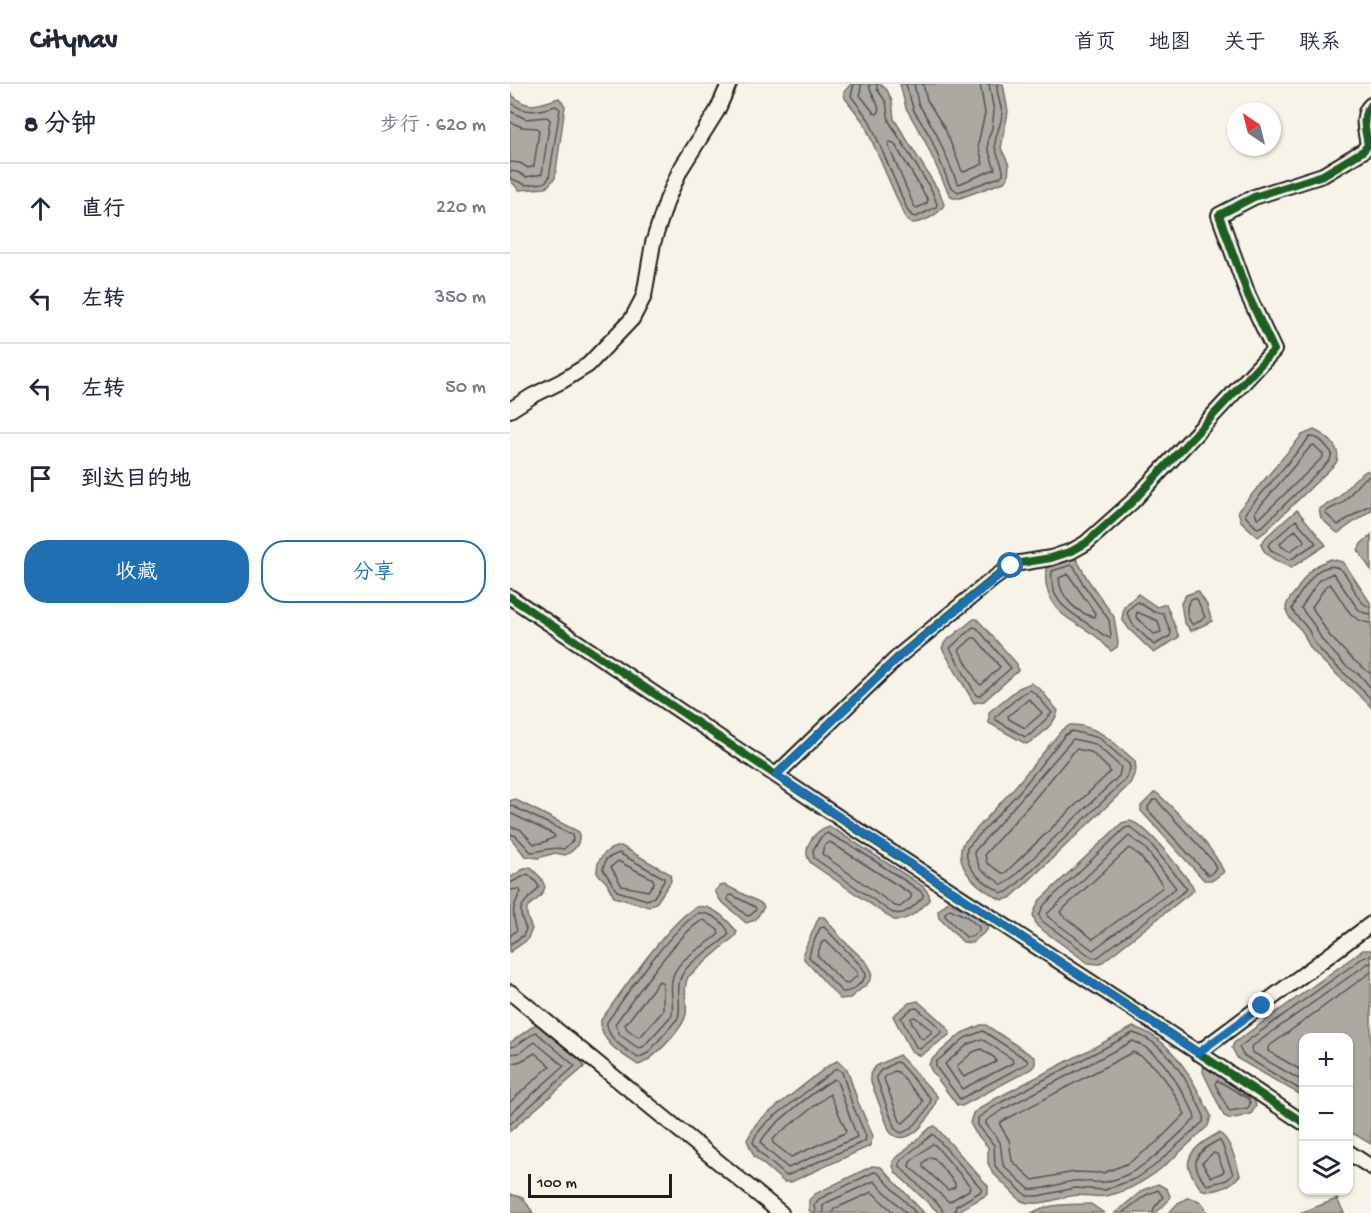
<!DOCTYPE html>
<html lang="zh">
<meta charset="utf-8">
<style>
body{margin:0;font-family:"Gochi Hand","LXGW WenKai TC",sans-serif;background:#f6f6f7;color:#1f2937}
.controls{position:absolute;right:18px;bottom:18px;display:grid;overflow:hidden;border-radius:12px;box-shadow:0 2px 4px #0004}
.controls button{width:54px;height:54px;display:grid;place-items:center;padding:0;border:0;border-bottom:2px solid #e0e1e3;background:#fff;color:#1f2937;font:30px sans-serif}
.compass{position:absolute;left:717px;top:18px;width:54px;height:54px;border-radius:50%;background:#fff;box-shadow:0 2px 4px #0004;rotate:325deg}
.scale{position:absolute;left:18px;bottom:15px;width:144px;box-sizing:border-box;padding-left:6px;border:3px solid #1c1c1c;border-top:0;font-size:16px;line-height:21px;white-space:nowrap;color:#1c1c1c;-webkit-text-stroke:4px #f7f3e8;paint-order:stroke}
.stop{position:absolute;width:18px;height:18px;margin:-14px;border:4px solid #1f6fb2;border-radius:50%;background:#fff}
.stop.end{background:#1f6fb2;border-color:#fff;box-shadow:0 2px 6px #0008}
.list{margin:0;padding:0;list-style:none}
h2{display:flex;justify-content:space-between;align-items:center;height:78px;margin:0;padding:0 24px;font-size:26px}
h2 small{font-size:20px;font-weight:400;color:#747a83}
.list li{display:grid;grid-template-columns:39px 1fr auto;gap:18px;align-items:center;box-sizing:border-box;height:90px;padding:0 24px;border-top:2px solid #e0e1e3}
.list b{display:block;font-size:22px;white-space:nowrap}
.list em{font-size:20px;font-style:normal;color:#747a83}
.actions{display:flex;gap:12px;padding:18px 24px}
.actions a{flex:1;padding:14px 0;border:2px solid #1f6fb2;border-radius:24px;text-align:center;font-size:21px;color:#1f6fb2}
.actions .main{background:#1f6fb2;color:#fff}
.icon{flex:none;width:33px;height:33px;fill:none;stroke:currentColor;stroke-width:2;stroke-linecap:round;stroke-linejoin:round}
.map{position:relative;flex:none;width:861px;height:1129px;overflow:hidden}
header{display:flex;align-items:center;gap:36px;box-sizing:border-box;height:84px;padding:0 30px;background:#fff;border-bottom:2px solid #e0e1e3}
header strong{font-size:28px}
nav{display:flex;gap:33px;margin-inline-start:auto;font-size:21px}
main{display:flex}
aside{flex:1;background:#fff}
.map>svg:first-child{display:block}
</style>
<header>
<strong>Citynav</strong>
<nav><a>首页</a><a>地图</a><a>关于</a><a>联系</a></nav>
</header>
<main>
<aside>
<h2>8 分钟<small>步行 · 620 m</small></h2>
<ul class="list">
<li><svg class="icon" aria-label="ahead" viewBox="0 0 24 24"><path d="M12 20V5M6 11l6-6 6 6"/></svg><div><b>直行</b></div><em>220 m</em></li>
<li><svg class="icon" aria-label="left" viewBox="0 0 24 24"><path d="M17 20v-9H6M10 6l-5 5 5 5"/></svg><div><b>左转</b></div><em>350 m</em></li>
<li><svg class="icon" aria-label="left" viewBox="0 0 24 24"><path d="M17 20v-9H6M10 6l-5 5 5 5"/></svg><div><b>左转</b></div><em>50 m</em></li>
<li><svg class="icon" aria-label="arrive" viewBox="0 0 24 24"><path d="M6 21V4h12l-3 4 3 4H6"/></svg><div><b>到达目的地</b></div></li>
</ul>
<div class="actions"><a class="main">收藏</a><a>分享</a></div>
</aside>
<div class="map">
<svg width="861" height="1129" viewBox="0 0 861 1129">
<rect width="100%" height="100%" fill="#f7f3e8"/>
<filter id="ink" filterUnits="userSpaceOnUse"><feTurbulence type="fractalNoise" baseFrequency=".0167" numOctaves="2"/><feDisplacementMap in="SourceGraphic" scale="12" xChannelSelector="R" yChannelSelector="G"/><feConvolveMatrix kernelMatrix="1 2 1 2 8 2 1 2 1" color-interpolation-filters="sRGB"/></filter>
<g filter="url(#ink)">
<path fill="#aca9a2" stroke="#72716c" stroke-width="1.5" d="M341 0H370L377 6 382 17 384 35 430 109 434 121C429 131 412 139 401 139L396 135 354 39 335 14 334 8Z
M390 0H493L498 28 491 64 499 81 498 94 494 98 450 114H443L439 110 414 55 396 24Z
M0 9C17 27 28 21 49 14L55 22 45 94 36 104 9 106 0 96Z
M804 346C817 352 833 364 826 379L756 447 748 453 731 437 728 427 792 351Z
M856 387H861V426L828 449 825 447 811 434 809 425 828 414 845 395Z
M787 426 816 461 781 484C770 478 754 473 751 460L757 452Z
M861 451V486L848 466 851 460Z
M563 474 567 476 578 496 604 533 608 559 607 563 601 567C595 561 590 555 583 550 564 537 542 530 537 504 535 496 535 488 539 481Z
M821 475 832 478 838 485 861 520V623C842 603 821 587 802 566 797 560 796 552 791 546 785 539 776 533 776 523 777 516 784 510 788 504 798 487 803 482 821 475Z
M688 507 697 521 702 537 681 547 674 538 671 519 676 511Z
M628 510 647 523 656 520 669 553 644 569 619 545 612 535 614 523Z
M464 535H467L507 580 508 587 474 617 464 619 432 564 435 558Z
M521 599 530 605 548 627C545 640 527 655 516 660L479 639V628L509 604Z
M560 641C588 640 606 661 625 677L626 686 620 700 509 806 500 814 492 816C472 806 444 787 452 761L504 704 551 647Z
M644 709H647C670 731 701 759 714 788L703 796H694L631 727V722Z
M4 715 69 748C70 760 66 766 55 771L45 769 28 774 15 772 0 753V717Z
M619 737C637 739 670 786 682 801L684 806 590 880 578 879 527 842 523 831 529 817 612 739Z
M319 742 413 802 419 810V816C409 826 399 837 384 836L302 780C289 766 304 747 319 742Z
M111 762 160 790 161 797 147 818 139 823 104 813 96 798 87 789C86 775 96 764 111 762Z
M20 783 31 794 35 803C28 826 7 812 22 845L17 856 0 868V794L12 786Z
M215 801 251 819 254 823 245 836 236 839 210 816 205 807 210 802Z
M438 818 460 828 478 843 477 846 462 859 453 858 429 834 428 827Z
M196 823C209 827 218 836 227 848L225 852 178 893C172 905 178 918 176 930 173 945 142 977 128 981 112 970 89 958 91 936 108 913 164 831 187 823 190 822 193 823 196 823Z
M309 833H314L332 855 357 879 362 888 361 895 357 900 340 914 330 915 294 875 293 869Z
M853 866H861V1060L839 1047 838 954H794V1011H791L728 975 722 964 724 959Z
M408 917C420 929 430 934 440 948L439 951 410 972 401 967 383 932 399 919Z
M26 940 72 978 74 983 0 1047V959Z
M471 941H476L525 974V981L521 985 452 1022 447 1021 421 986 419 981 421 976 452 949Z
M623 943C663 954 684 998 701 1032L698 1042C668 1069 638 1104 596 1112 584 1114 572 1109 560 1112 545 1115 524 1124 510 1116L482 1088 478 1079V1063L465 1048 460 1039 463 1029 485 1015Z
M389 971 427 1012C426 1029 398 1068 380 1048L361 998 360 990 366 982Z
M327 977 337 985 348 1018 363 1052 360 1062 281 1098H274L244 1072 237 1056 246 1040 252 1034 318 982Z
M694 980 743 1011 746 1022 741 1030 721 1035 714 1032 693 988Z
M425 1042 478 1102V1110L445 1129H429L386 1089 383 1082V1077L420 1044Z
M709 1049C719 1053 727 1079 730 1091 722 1101 705 1111 691 1105 687 1099 681 1091 679 1084 675 1068 697 1055 709 1049Z
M362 1082 371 1083 414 1129H302L299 1126V1116L305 1110Z
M648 1100 657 1105 660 1112 658 1117 646 1129H605L633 1106Z
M0 1110 13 1114 23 1129H0Z
M677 1114C689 1115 694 1118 697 1129H659L668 1119Z
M827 1115 834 1129H790Z
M581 1120 594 1129H522C538 1119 562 1121 581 1120Z"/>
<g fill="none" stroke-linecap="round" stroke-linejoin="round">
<path stroke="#565452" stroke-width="1.5" d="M344 0 341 12 359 36 398 127 402 132 406 133 426 123 427 120 422 107 379 37 376 18 367 5V0
M351 0 350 11 364 29 367 30 369 28C369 16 360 11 359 0
M396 0 404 27 420 52 440 102 448 108 490 93 493 90C494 80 486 72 485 62 484 53 492 40 492 29 491 19 486 10 487 0
M404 0 408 19 426 49 447 98 449 100 485 85 478 65V55L482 44 484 28 479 0
M413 0 417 16 435 45 452 87 454 88 473 80 468 60 475 29 470 0
M0 18C15 31 29 27 46 22L50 25 39 94 34 99 16 101 0 94
M0 27 16 35 37 33 40 36 32 90 16 93 7 88 0 87
M0 38 12 43 27 44 29 47 24 82 18 84 10 79 0 78
M380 58 384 59 415 111 418 116 417 119 407 124 404 122 378 61Z
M800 353C810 352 816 362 822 369L820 376 753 442 747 444 736 433 735 429Z
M804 361 813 370V373L751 433 747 434 745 428 801 362Z
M861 392C848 395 842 411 832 419 826 423 819 424 815 429L828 441 856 423 861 422
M786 436 806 459 780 476 761 466 758 461Z
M785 446 795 457 780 467 771 462 770 459Z
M561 481 564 482 573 500 599 536 601 551 600 554C594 553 590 548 584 544 562 529 538 519 542 487Z
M558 490 585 529 584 533C566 529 550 513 549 494Z
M683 514 687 515 695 533 683 541C676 534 674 519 683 514Z
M628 518 644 528 653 529 661 549 660 552 644 561 623 541 617 529 622 522Z
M861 523C840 520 842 473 814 484 808 486 804 490 800 496 794 504 785 515 782 525 785 532 792 537 797 544 801 549 802 556 806 561 822 581 844 596 861 615
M627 528 648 537 651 548 644 550 626 533Z
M861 530 854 529 848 525 823 489 809 496 791 524 804 541 812 556 835 581 850 591 861 604
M861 539C838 538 833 515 820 500L816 502 802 523 819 551 841 574 861 590
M463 543 467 544 501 584 469 612 466 611 440 564Z
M462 554H466L490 583 471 601 468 599 449 566Z
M520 606 526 610 542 629 521 650 515 653 486 636 485 633 512 610Z
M519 615 532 629 515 644 499 635 498 632Z
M562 647 589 654 619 680 620 685 615 696 505 802 497 808 492 809C476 799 453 787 457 764L509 708 555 651Z
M563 655 585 660 611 683 609 692 500 796 493 801 470 785 464 768Z
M566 665 581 668 599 685 600 688 495 789H492L477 779 475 770 521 719Z
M643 716H647L652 722 702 776 706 784 700 791 697 790 638 726V723Z
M0 721 62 751 63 756 54 765C41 762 34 767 21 768L6 752 0 750
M0 729 43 750 45 753 32 759 24 760 10 745 0 743
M620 743 640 759 677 805 588 873 583 874 532 837 529 831 534 821 615 744Z
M317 749 345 764 409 806 413 810V813C404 822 394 834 381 828L304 774 303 766 311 753Z
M619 752 635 764 666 804 583 866 538 833 537 830Z
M320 758 401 810V814L390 823 385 822 312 770 314 762Z
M619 764 628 770 652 800 653 803 583 855 552 831 550 828Z
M109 769 154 794V797L144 813 137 816 107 807 93 785 96 775Z
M108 777 143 795 144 799 138 807 112 802 101 783Z
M0 799 18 790 26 798 29 803C15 822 4 818 16 845L13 852 0 860
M0 806 9 805 11 808C2 822 2 830 7 846L0 852
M222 811 245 823 246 826 241 831 237 832 218 816V812Z
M440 825 457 833 469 843V847L461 853H456L435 832V829Z
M188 829C201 828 215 838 219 850 206 866 176 875 170 896 166 908 172 922 168 934L138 969 128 974C116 965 96 955 97 938 120 906 156 851 188 829Z
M194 836 208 846 209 850C194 864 165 874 162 897 160 908 164 920 162 931L133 963 128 964 110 951 105 940C120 920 173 842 194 836Z
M314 843 352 883 356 890C353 899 341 909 332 908L299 873 301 864 310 844Z
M316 857 347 888V892L337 900 334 899 307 871 312 858Z
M149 897 153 899V927L131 952 128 953 117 945 115 941Z
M407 924C416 933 426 938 432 948L410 965 406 963 391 934 401 925Z
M405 933 421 946V949L413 955 410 953 401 937V934Z
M473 947 517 976 518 979 450 1015 426 983V978L455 954Z
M623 949C659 959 680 1001 694 1032L693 1038 643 1083 627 1094 595 1106 565 1104 528 1112H517L490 1088 485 1082 484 1061 468 1041V1034L488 1020Z
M472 955 502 975 503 979 452 1005 435 980 458 960Z
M623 957C648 967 660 987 673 1009 678 1017 684 1026 685 1035 659 1059 633 1090 596 1098 586 1100 574 1096 564 1097 549 1099 533 1107 519 1105L493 1081 490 1058 476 1040V1037L492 1026Z
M0 963 5 962 26 948 65 982 0 1040
M471 965 485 974 486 978 454 993 447 984 448 981 463 968Z
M623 968C648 978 663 1006 675 1030L647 1058 619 1079 593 1089 564 1088 523 1096 502 1077 499 1056 490 1041 491 1038Z
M0 970 9 969 25 958 54 982 0 1030
M386 978 389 979 421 1015C419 1027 403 1046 391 1049L385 1045 366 993 370 987Z
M0 980 11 977 25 969 40 982 0 1018
M327 984 332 988 342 1020 356 1052 355 1057 276 1092 249 1068 243 1058 246 1051 256 1039Z
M384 987 388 988 413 1017 409 1024 393 1039 390 1037 374 995 375 993Z
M794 988 758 967V963L861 888
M324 995 327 997 347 1053 278 1084 255 1064 251 1058C256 1044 309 1004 324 995Z
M707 996 739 1015 740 1020 738 1024 719 1027 705 1000Z
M794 998 742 968 741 963 857 880 861 879
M794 1005H789L733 971 729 963 854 873 861 872
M320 1010 336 1046 335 1049 281 1073 263 1059V1056L267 1051Z
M709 1056 712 1060 723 1090 717 1096 697 1101C678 1079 684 1069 709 1056Z
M422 1060 425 1061 460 1102 459 1106 439 1118 399 1082 400 1078Z
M703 1069 707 1070 714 1087 712 1089 701 1093 692 1079Z
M420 1073 424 1074 445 1099V1103L438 1106 413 1083V1079Z
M305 1129 304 1121 309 1115 364 1088 368 1089 406 1129
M313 1129V1122L316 1119 364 1097 396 1129
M322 1129 324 1125 362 1108 384 1129
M433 1129 431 1123 392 1085 389 1080 392 1075 423 1050 472 1105 470 1108 446 1122 444 1129
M612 1129 636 1111 648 1106 653 1113 644 1124 643 1129"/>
<defs>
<path id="minor" d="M0 326 22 312 52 297 78 281 122 235 134 212 143 159 157 116 170 86 207 27 219 0
M0 513 352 749 624 926 794 1039
M266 691 390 571 483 495 504 480 541 474 562 467 576 459 622 418 764 266 738 211 709 131 744 113 813 91 853 67 858 61C856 48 850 31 861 21
M0 908 271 1129
M688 969 861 840
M838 1068 861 1083"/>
</defs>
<use href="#minor" stroke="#1c1c1c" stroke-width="18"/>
<use href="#minor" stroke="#f7f3e8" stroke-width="14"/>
<defs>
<path id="cycleway" d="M0 513 352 749 624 926 794 1039
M266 691 390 571 483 495 504 480 541 474 562 467 576 459 622 418 764 266 738 211 709 131 744 113 813 91 853 67 858 61C856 48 850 31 861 21"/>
</defs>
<use href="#cycleway" stroke="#f7f3e8" stroke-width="11"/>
<use href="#cycleway" stroke="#1b5e20" stroke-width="8"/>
</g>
</g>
<g fill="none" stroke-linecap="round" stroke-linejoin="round" filter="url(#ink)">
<path stroke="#1f6fb2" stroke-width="8" d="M501 482 390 572 266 691 688 969 752 922"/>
</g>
</svg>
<div class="controls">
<button>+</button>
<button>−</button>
<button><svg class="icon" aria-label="layers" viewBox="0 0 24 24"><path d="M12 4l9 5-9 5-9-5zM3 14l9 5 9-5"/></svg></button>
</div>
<svg class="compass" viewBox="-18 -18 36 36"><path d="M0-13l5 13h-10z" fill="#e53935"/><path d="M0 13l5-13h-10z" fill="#747a83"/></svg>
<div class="scale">100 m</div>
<div class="stop" style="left:501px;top:482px"></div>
<div class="stop end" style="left:752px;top:922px"></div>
</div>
</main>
